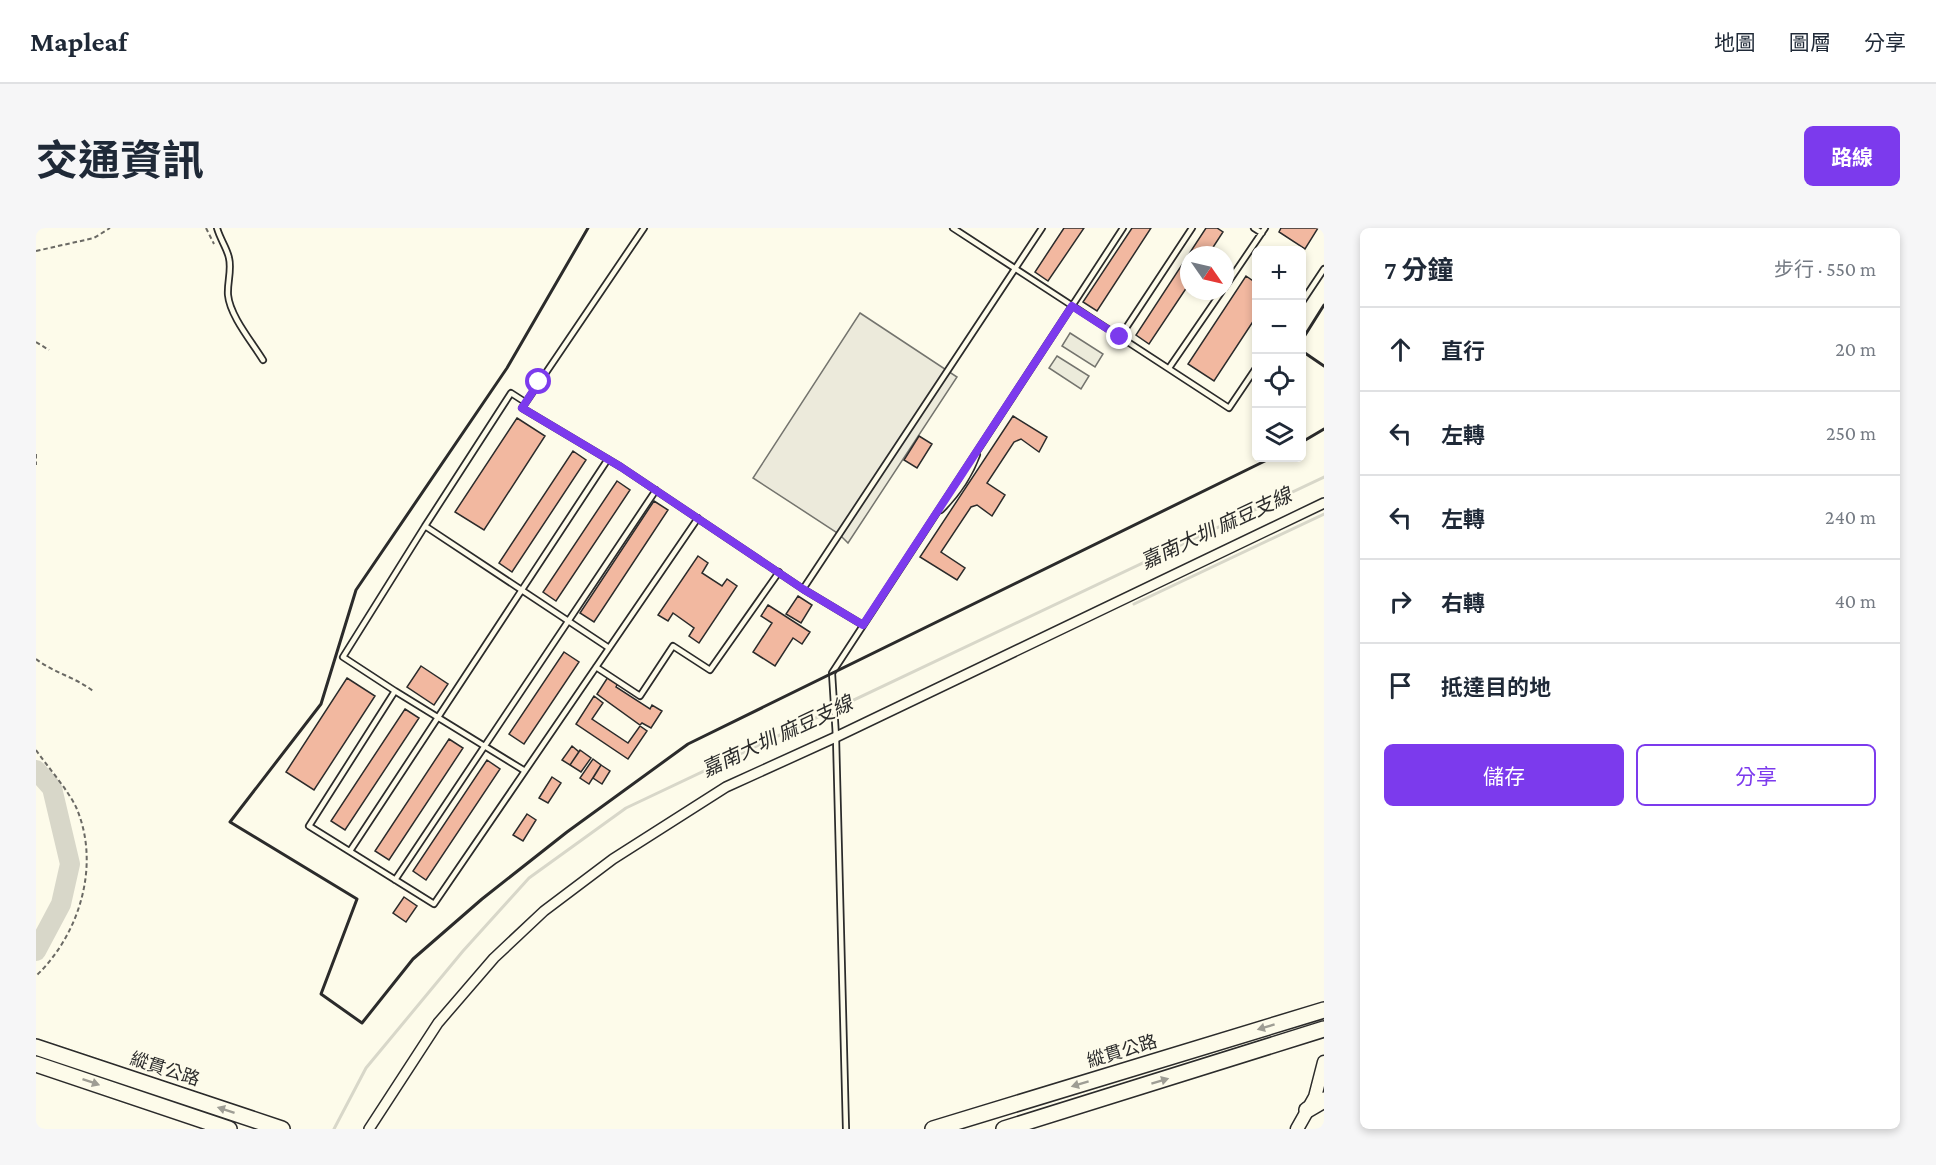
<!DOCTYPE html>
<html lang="zh-TW">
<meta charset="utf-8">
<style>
body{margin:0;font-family:"Crimson Pro","Noto Sans TC",serif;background:#f6f6f7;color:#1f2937}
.controls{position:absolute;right:18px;top:18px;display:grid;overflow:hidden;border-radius:9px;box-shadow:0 3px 9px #0003}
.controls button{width:54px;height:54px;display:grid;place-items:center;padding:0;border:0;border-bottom:2px solid #e0e1e3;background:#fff;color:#1f2937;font:30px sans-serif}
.compass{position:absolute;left:1144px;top:18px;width:54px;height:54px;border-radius:50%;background:#fff;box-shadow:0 3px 9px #0003;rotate:124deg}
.stop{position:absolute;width:18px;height:18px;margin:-14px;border:4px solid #7c3aed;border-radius:50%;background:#fff}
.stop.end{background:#7c3aed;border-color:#fff;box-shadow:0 2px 6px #0008}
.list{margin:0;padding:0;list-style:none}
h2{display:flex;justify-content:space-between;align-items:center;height:78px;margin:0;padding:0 24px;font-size:26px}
h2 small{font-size:20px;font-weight:400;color:#747a83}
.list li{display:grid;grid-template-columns:39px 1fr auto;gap:18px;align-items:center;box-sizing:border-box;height:84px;padding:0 24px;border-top:2px solid #e0e1e3}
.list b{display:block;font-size:22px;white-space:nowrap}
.list em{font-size:20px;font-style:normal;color:#747a83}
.actions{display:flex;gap:12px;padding:18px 24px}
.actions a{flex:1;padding:14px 0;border:2px solid #7c3aed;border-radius:9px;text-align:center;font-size:21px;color:#7c3aed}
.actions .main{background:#7c3aed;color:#fff}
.icon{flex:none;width:33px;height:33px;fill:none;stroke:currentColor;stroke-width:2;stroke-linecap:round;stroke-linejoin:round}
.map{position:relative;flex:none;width:1288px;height:901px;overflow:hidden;border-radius:9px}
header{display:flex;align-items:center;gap:36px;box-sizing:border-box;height:84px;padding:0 30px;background:#fff;border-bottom:2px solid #e0e1e3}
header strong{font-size:28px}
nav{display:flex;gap:33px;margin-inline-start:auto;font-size:21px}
.intro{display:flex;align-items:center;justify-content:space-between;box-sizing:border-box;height:144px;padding:0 36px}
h1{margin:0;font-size:42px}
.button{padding:15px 27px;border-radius:9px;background:#7c3aed;color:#fff;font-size:21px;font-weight:700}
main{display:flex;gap:36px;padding:0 36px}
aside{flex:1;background:#fff;border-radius:9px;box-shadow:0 3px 9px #0003}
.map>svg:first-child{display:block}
</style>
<header>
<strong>Mapleaf</strong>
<nav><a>地圖</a><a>圖層</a><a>分享</a></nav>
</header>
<div class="intro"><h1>交通資訊</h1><a class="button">路線</a></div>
<main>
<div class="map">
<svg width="1288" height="901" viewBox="0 0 1288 901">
<rect width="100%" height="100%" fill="#fdfbea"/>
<path fill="#ecebdb" stroke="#74746e" stroke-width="1.5" d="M1034 105 1067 126 1059 139 1026 118Z
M1021 128 1053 148 1045 161 1013 140Z"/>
<path fill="#eceadb" stroke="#74746e" stroke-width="1.5" d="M824 85 921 149 812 315 803 306 717 250Z"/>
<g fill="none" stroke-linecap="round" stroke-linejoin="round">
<path stroke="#d8d7c9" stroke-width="3" d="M1098 376 1288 286
M298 901 330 840 427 723 493 650 590 580 1288 249"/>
<path stroke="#d8d7c9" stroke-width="20" d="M0 542 16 560 34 636 25 676 0 723"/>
</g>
<path fill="#f2b8a0" stroke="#2b2b2b" stroke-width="1.5" d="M1028 0H1048L1012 53 999 44Z
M1096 0H1115L1061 83 1047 74Z
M1170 0H1181L1187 4 1172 27H1153V56L1113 116 1100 107Z
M1245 0H1282L1269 21 1243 4Z
M1210 48 1220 55V89L1178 153 1152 136Z
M977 188 1011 209 1003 224 985 211 978 214 951 255 969 267 956 288 941 277 935 279 905 324 929 340 921 352 884 329Z
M481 190 509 208 448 302 419 284Z
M883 208 896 216 881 240 868 232Z
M537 223 550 232 476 344 463 335Z
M581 253 594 262 520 373 507 364Z
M618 273 632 282 558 394 544 385Z
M662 328 672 335 666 345 686 358 691 351 701 358 663 415 653 408 658 400 637 385 632 393 622 387Z
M762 368 776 377 765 395 750 386Z
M732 377 774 404 766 416 757 410 739 438 717 424 736 395 725 388Z
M528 424 543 434 488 516 473 506Z
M385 438 412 456 398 477 371 459Z
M572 449 582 455 580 459 614 481 616 477 626 483 615 500 606 495 604 497 561 466Z
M311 450 339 468 278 562 250 544Z
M558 468 567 475 556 491 592 515 604 498 611 503 592 531 540 496Z
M369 481 383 490 309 602 295 593Z
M413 511 427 520 353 632 339 623Z
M536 518 543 524 534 537 526 532Z
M544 522 555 530 545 544 534 537Z
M557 531 565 537 553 556 544 550Z
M451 532 464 541 390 652 377 643Z
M565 537 574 543 566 556 557 550Z
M516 549 525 555 512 575 503 570Z
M491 586 500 592 487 613 477 607Z
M368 669 381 678 370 694 357 685Z"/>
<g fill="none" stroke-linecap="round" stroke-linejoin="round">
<defs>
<path id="service" d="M181 0C184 11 191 20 193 30 196 42 191 55 192 67 194 88 216 114 227 132
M608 0 486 180 585 239 767 361 827 397
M917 0 1193 180 1220 140
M1218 0 1226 5
M1189 59 1229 0
M1266 74 1288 41
M1084 109 1156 0
M1133 140 1186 63
M489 174 475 165 389 298 573 420
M905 282C922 265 933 249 941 227
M767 361 1006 0
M560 439 604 468 637 418 674 442 743 344
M359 463 307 429 389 298
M489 543 359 463 273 598 398 676 662 290
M314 623 572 231
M359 652 620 262
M810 901 800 509 796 445 1087 0"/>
<path id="minor" d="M333 901 402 795 458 730 508 683 577 631 690 559 800 509 1288 275"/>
<path id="tertiary" d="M1261 901 1279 869 1288 834"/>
<path id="primary" d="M0 819 246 901
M0 836 193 901
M1271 882 1288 872
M897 901 1288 782
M968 901 1288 801"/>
</defs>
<use href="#service" stroke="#2b2b2b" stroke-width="8"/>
<use href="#minor" stroke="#2b2b2b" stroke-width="12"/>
<use href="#tertiary" stroke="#2b2b2b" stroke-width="15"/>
<use href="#primary" stroke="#2b2b2b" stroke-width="18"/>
<path stroke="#6a6964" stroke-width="2" stroke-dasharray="4.5 3" stroke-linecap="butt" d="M170 0 178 16
M0 23 58 10 74 0
M0 114 13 122
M0 226V237
M0 431C18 445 39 449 57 463
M0 522C11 538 32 562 40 579 65 636 44 706 0 748"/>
<use href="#service" stroke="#fdfbea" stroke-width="4.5"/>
<use href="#minor" stroke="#fdfbea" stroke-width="9"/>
<use href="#tertiary" stroke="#fdfbea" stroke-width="12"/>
<use href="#primary" stroke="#fdfbea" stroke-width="15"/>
<path stroke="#2b2b2b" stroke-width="3" d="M552 0 471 140 320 362 285 476 194 594 321 671 285 766 326 795 377 731 446 671 531 604 652 516 1235 230
M1266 112 1288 77
M1266 123 1288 138
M1266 214 1288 201"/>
</g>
<defs><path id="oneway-solid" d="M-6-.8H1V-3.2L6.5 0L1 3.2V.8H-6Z" transform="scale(1.5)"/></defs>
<g fill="#9e9d94">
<use href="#oneway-solid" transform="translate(1230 799) rotate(163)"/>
<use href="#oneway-solid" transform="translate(1124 853) rotate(-17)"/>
<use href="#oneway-solid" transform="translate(55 854) rotate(19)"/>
<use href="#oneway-solid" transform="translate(1044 856) rotate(163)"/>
<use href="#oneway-solid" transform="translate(190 882) rotate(-162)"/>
</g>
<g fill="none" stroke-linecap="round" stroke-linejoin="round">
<path stroke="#7c3aed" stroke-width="8" d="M503 154 486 180 585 239 767 361 827 397 1036 78 1084 109"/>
</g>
<g text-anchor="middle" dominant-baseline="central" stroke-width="4.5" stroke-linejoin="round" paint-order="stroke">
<g font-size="18" fill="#2b2b2b" stroke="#fdfbea">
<text transform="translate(1086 823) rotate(-17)">縱貫公路</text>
<text transform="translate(129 841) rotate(18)">縱貫公路</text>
</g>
<g font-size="20" font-style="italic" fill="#2b2b2b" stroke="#fdfbea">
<text transform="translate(1180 300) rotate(-25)">嘉南大圳 麻豆支線</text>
<text transform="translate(741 508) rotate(-25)">嘉南大圳 麻豆支線</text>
</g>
</g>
</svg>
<div class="controls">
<button>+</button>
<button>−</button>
<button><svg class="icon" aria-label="locate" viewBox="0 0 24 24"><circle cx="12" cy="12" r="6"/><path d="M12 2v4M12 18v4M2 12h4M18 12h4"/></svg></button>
<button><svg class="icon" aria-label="layers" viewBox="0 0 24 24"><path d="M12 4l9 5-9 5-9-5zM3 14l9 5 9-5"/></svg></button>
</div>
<svg class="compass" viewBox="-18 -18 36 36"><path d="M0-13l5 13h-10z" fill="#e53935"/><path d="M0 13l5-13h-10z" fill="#747a83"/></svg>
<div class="stop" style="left:503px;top:154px"></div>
<div class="stop end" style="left:1084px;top:109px"></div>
</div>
<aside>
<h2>7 分鐘<small>步行 · 550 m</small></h2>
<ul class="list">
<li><svg class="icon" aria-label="ahead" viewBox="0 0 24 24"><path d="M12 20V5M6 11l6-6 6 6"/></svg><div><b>直行</b></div><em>20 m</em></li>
<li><svg class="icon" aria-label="left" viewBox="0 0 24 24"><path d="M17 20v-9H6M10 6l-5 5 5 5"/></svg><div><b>左轉</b></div><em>250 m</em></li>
<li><svg class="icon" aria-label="left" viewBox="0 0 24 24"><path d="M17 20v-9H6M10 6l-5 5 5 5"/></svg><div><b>左轉</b></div><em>240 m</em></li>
<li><svg class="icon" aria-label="right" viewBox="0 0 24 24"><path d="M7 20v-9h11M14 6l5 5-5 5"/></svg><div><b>右轉</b></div><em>40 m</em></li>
<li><svg class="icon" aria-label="arrive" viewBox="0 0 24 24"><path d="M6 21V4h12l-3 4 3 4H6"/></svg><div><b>抵達目的地</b></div></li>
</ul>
<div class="actions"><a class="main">儲存</a><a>分享</a></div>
</aside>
</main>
